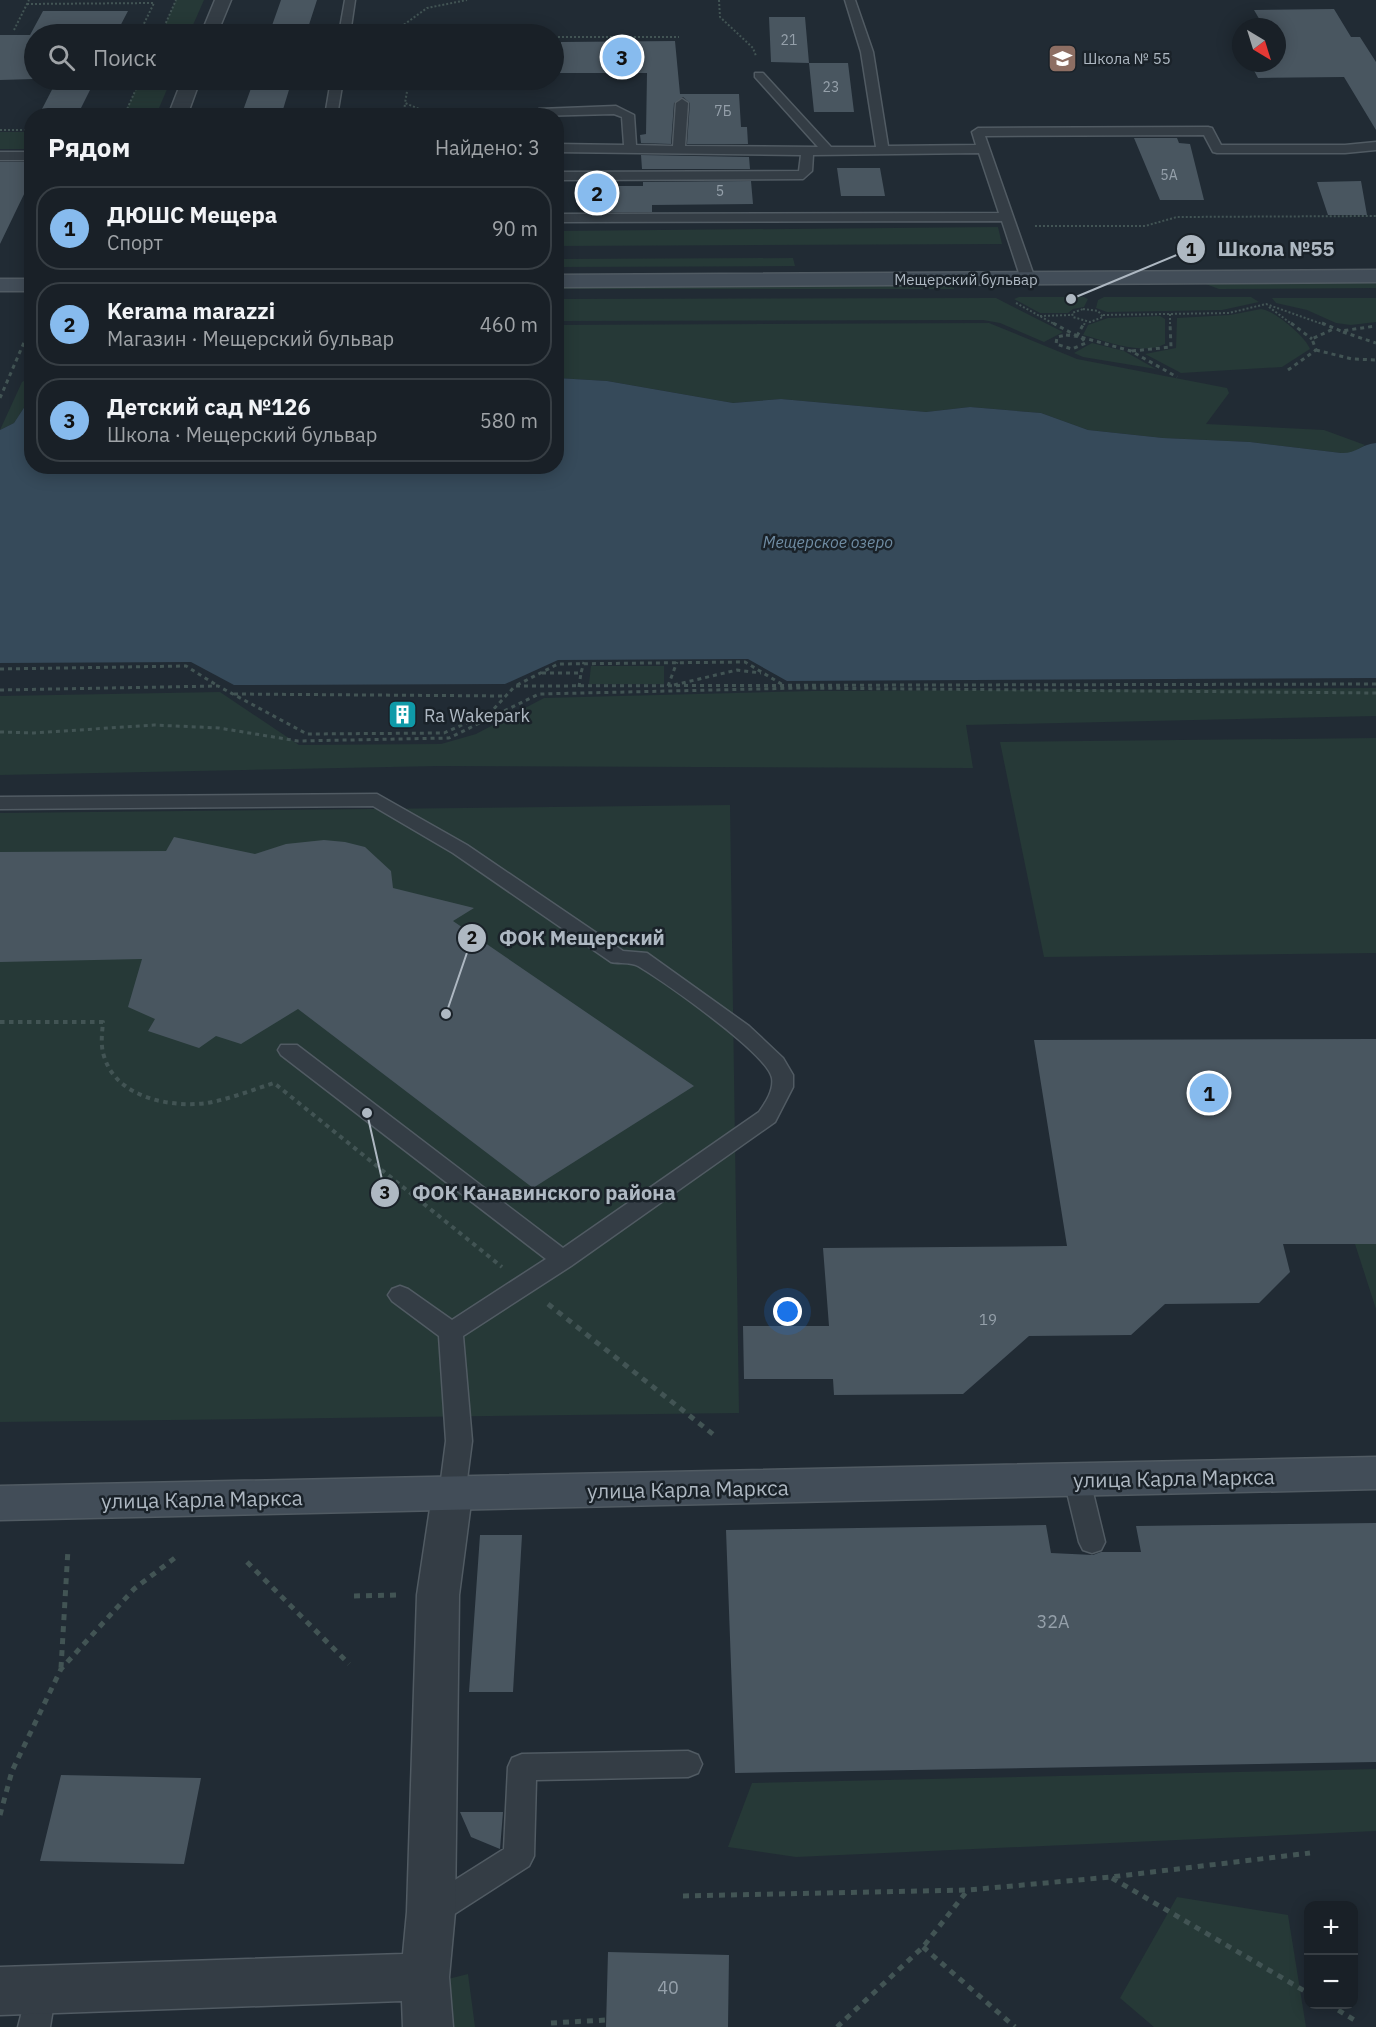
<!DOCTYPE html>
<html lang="ru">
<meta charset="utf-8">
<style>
body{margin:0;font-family:"IBM Plex Sans",sans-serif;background:#262d33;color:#f1f3f6}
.controls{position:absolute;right:18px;bottom:18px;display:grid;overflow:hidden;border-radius:12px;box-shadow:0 3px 15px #0003}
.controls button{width:54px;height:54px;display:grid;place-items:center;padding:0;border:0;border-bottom:2px solid #373e44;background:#192027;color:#f1f3f6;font:30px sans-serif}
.compass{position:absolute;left:1232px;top:18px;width:54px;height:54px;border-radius:50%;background:#192027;box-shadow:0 3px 15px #0003;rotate:142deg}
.you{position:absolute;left:788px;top:1312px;width:21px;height:21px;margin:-15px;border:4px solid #fff;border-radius:50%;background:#1a73e8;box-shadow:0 0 0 9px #1a73e833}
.badge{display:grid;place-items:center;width:39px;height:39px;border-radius:50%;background:#87bbee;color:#111;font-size:20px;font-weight:700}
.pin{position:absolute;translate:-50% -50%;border:3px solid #fff;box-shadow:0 2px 6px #0006}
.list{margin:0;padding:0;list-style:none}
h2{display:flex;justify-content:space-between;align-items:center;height:78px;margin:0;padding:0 24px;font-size:26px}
h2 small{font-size:20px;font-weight:400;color:#9fa3a7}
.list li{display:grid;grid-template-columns:39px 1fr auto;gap:18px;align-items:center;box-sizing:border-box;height:84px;margin:0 12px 12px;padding:0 12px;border:2px solid #373e44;border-radius:24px}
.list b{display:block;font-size:22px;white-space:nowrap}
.list p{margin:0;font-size:20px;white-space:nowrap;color:#9fa3a7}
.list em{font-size:20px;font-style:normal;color:#9fa3a7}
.icon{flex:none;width:33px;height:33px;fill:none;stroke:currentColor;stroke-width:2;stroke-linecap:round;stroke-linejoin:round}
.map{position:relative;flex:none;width:1376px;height:2027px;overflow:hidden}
.search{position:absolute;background:#192027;box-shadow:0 3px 15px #0003;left:24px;top:24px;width:540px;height:66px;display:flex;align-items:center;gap:15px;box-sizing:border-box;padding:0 21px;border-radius:33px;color:#9fa3a7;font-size:22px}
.panel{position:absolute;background:#192027;box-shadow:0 3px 15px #0003;left:24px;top:108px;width:540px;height:366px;border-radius:24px}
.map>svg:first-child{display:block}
</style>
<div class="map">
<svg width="1376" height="2027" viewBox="0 0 1376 2027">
<rect width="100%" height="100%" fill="#212b34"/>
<path fill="#263937" d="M176 0H204L189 34H161Z
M140 80H171L156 115H124Z
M0 132H31V149H0Z
M998 227 1002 244 556 246 557 231Z
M793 258 795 266 556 267 557 259Z
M1376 282V288L1219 289 1203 283Z
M955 285 954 289H557L556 287Z
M1019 297H1084L1088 299 1084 307 1073 309 1068 313H1040L1014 299Z
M1104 297H1251L1259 302 1222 310 1107 312 1096 308 1098 300Z
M996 298 1063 332 1044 342 1000 323 983 320 557 321V299Z
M1272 298H1376V322L1351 325 1336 323 1307 310 1276 303Z
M1261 309C1274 310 1306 337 1310 349L1282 367 1181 373 1145 354 1176 348 1177 318 1230 315Z
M1160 316 1165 319V344C1142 356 1106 341 1083 335L1088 325 1108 318Z
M989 323 1077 359 1227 388 1229 393 1206 424 1324 430 1365 445 1350 454 1341 453 1250 442 1163 438 1088 430 1041 413 970 407 926 412 781 399 733 403 607 381 557 378 556 325Z
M1092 343 1124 351 1156 369 1083 357 1074 353Z
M31 377V397L14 423 0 430 22 382Z
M591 666H664V684H589Z
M1376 688V716L966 725 973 768 438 766 0 775V696L220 692 299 745 441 744 476 734 544 698 812 691Z
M1376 738V953L1044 957 1000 742Z
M730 805 739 1413 0 1422V813Z
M1355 1244H1376V1309Z
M1376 1769V1831L796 1857 728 1847 752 1783Z
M1177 1897 1288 1915 1306 2027H1154L1120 1998Z
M468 1974 475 2027H442L440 1981Z"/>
<path fill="#364a5a" d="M557 378 607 381 733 403 781 399 926 412 970 407 1041 413 1088 430 1163 438 1250 442 1341 453C1355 454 1362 444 1376 443V678L787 681 748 659 558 660 505 684 234 685 191 662 0 663V430L14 423 31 397 32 466H556Z"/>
<path fill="#495660" d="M281 0H317L306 34H269Z
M1334 9 1351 37H1360L1376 62V130L1344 77 1258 78 1250 63H1277V27H1264L1254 10Z
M43 11H128L116 34H34V79L0 80V35H30Z
M769 17H805L809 63 771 62Z
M675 41 680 94H739L741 127H747L748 144H687L690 103 683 97 674 103 671 144 641 143 640 135 646 134 647 73H560L561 42Z
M809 63H848L854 112H814Z
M57 80H95L81 108 42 109Z
M254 80H292L281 116H241Z
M1134 138H1177L1179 143 1190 144 1204 200H1160Z
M641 155 749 157 750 169H642Z
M0 162H32V188H27L0 244Z
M837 168H880L885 196H841Z
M751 181 753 204 652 205V212H601L603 186H643V182Z
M1361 181 1367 215H1328L1317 182Z
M174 837 255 854 286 844 324 840 345 842 365 847 391 871 393 888 474 908 453 921 694 1086 533 1188 298 1009 241 1044 216 1036 199 1048 148 1031 155 1019 128 1007 142 959 0 962V852L166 851Z
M1376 1039V1244H1283L1290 1272 1259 1303 1165 1304 1131 1335 1029 1336 963 1394 834 1395 833 1379H744L743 1326H829L823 1248 1067 1246 1034 1040Z
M1376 1523V1762L735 1773 726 1530 1046 1525 1051 1553 1093 1555 1101 1552H1141L1136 1526Z
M480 1535H522L513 1692H469Z
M61 1775 201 1778 184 1864 40 1861Z
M460 1812H503L500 1849 471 1837Z
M608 1952 729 1955 728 2027H606Z"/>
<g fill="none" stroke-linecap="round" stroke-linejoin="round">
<defs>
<path id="lane" d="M345 0H355L350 34H339Z
M845 0H855L873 52 888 146 976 145 972 132 978 128 1208 127 1212 128 1221 145H1345L1376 142V150L1345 153H1217L1213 152 1204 135 985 136 1035 279 1028 283 1021 279 1002 221 556 222V214L999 213 979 153 813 155 812 171 803 179 556 180V172L799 171 801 155 556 152V144L624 145 622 117 614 114 535 116 533 113 539 109 616 106 634 115 636 145 673 146 676 103 682 99 688 103 685 146 818 147 755 77V73H763L831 147H876L861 52Z
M331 80H343L337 116H325Z
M0 152H32V160H0Z
M377 794 467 845 623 951 647 953 749 1026 783 1058 793 1075V1087L775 1122 571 1266 463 1336 472 1441 465 1495 461 1502 452 1505 443 1502 439 1495 446 1441 439 1336 392 1301 388 1295 392 1289 400 1286 408 1289 452 1320 546 1259 281 1055 278 1050 281 1045H297L563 1248 759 1112C766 1102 774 1090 772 1078 767 1053 663 981 638 966 631 962 619 964 611 962L453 853 373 806 0 809V797Z
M1077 1470 1086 1473 1090 1480 1105 1542 1101 1550 1092 1553 1083 1550 1079 1542 1064 1480 1068 1473Z
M688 1751 698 1755 702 1764 698 1773 688 1777 536 1780 534 1856 529 1866 442 1922 431 1926 420 1922 416 1912 420 1902 504 1849 508 1767 512 1758 522 1754Z
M41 1976 52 1980 56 1991 50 2027H18L30 1980Z"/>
<path id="street" d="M215 0H231L217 34H201Z
M182 80H200L187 116H168Z
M452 1479 466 1483 472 1495 459 1595 455 1912 449 1977 453 2027H403L402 2001 0 2015V1967L403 1954 407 1912 417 1595 432 1495 438 1483Z"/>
<path id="secondary" d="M1376 270V282L556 287V275Z
M0 279H32V291H0Z
M1376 1457V1489L0 1520V1486Z"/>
</defs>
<use href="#lane" stroke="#515b63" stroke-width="3"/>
<use href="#street" stroke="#515b63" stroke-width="3"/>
<use href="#secondary" stroke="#515b63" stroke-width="3"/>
<path stroke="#425454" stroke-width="2" stroke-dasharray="2 2" stroke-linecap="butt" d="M719 0 720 17 753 48 756 56
M27 4 154 3 139 34
M14 30 29 0
M161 34 176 0
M391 34 427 8 467 0
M554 37H679
M409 80 405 103 436 116
M124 116 140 80
M399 116 404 113 405 103
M471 116 515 114
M0 130H32
M1035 226H1145L1177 217 1376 216
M1016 303 1056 325
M1269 307 1293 325
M1083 309 1098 311 1103 317 1090 322 1073 317 1072 313Z
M1170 314V325
M1103 315 1229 313 1266 304 1325 325
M1040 316 1072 315
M1084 325 1085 322"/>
<path stroke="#425454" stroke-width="3" stroke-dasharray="4 4" stroke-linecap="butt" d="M1053 323 1077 336 1131 351 1177 377
M1291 323 1312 339
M1322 323 1341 331 1376 326
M1343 332 1376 343
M1066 335 1081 337 1086 343 1072 349 1056 344 1057 337Z
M1077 336 1084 323
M1316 350 1352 359 1376 360
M1132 351 1171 347 1170 323
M1288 370 1316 350 1312 339 1333 329
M0 398 32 324
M0 669 186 666 218 686
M542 673H581L584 662
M517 685 558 664 745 662 783 685
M674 685 737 670 761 673
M668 686 677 662
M579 687 581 673
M0 690 218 686 307 734 444 733 491 712 515 686 1376 684
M234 694 505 696
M0 732 34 733 154 725 219 728 298 741 449 738 539 694 800 688 1376 693"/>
<path stroke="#425454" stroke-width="4" stroke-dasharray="4.5 4.5" stroke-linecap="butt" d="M0 1022H103C102 1034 100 1047 105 1059 118 1098 172 1108 207 1103 230 1099 252 1090 274 1083L502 1267"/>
<path stroke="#425454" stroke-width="5" stroke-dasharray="6 6" stroke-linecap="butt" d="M548 1304 714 1435
M247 1562 349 1664
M354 1596 398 1595
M61 1668 68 1549
M0 1815 12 1771 61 1669 134 1589 176 1557
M1112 1878 1308 1993
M683 1896 968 1890 1111 1877 1310 1853
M923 1947 1015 2027
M1328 2004 1356 2021
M551 2023 606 2020
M837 2027 923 1947 967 1891"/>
<use href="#lane" fill="#343d45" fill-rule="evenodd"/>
<use href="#street" fill="#343d45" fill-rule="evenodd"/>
<use href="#secondary" fill="#424d58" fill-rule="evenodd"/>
</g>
<defs>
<symbol id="school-square" viewBox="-11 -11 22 22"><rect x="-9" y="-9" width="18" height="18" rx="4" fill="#8d6e63" stroke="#1a2229"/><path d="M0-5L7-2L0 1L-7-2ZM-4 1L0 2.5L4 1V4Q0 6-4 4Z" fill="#fff"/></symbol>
<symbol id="building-square" viewBox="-11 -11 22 22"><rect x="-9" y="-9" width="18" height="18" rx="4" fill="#0f9aa8" stroke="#1a2229"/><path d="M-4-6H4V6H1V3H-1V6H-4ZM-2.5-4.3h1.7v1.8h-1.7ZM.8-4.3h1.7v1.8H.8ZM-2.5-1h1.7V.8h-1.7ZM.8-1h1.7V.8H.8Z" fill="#fff"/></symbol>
</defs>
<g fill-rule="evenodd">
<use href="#school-square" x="1046" y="42" width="33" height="33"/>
<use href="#building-square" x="386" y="698" width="33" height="33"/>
</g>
<g text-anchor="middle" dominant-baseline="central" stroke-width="5" stroke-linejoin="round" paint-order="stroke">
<g font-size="14" fill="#95a0aa">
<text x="789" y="40">21</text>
<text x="831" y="87">23</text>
<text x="723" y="111">7Б</text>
<text x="1169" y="175">5А</text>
<text x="720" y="191">5</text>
</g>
<g font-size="15" fill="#aeb8c2" stroke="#1a2229" text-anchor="start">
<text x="1083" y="58">Школа № 55</text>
</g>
<g font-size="15" fill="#aeb8c2" stroke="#1a2229">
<text x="966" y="279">Мещерский бульвар</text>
</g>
<g font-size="15" fill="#95a0aa">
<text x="988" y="1319">19</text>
</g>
<g font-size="16" font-style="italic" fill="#708da4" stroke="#1a2229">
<text x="828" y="542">Мещерское озеро</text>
</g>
<g font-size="18" fill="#aeb8c2" stroke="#1a2229" text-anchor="start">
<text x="424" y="715">Ra Wakepark</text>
</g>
<g font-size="18" fill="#95a0aa">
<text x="1053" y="1621">32А</text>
<text x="668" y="1987">40</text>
</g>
<g font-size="21" fill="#aeb8c2" stroke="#1a2229">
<text transform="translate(1174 1478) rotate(-1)">улица Карла Маркса</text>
<text transform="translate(688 1489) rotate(-1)">улица Карла Маркса</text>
<text transform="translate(202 1499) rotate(-1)">улица Карла Маркса</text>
</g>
</g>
<path fill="none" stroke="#aeb8c2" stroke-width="2" d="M1071 299L1191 249M446 1014L472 938M367 1113L385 1193"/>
<g fill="#aeb8c2" stroke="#1a2229" stroke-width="2">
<circle cx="1071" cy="299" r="6"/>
<circle cx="446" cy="1014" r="6"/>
<circle cx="367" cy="1113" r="6"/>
<circle cx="1191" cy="249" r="15"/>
<circle cx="472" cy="938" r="15"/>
<circle cx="385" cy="1193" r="15"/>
</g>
<g font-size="18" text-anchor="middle" font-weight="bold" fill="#111">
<text x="1191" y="256">1</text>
<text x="472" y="944">2</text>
<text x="385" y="1199">3</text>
</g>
<g font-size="20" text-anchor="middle" font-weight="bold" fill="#aeb8c2" stroke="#1a2229" stroke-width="5" stroke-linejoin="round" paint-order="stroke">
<text x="1276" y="256">Школа №55</text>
<text x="582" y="945">ФОК Мещерский</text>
<text x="544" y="1200">ФОК Канавинского района</text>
</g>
</svg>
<div class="controls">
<button>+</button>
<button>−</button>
</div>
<svg class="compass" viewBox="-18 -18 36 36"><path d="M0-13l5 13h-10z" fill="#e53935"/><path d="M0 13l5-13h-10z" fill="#9fa3a7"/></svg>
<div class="you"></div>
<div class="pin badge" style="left:1209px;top:1093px">1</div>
<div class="pin badge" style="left:597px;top:193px">2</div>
<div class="pin badge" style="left:622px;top:57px">3</div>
<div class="search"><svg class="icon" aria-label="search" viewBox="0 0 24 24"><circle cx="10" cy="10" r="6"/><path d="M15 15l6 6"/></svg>Поиск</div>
<section class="panel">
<h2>Рядом<small>Найдено: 3</small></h2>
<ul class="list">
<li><span class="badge">1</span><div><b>ДЮШС Мещера</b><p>Спорт</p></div><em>90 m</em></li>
<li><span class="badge">2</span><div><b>Kerama marazzi</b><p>Магазин · Мещерский бульвар</p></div><em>460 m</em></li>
<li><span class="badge">3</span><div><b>Детский сад №126</b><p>Школа · Мещерский бульвар</p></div><em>580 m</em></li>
</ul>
</section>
</div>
